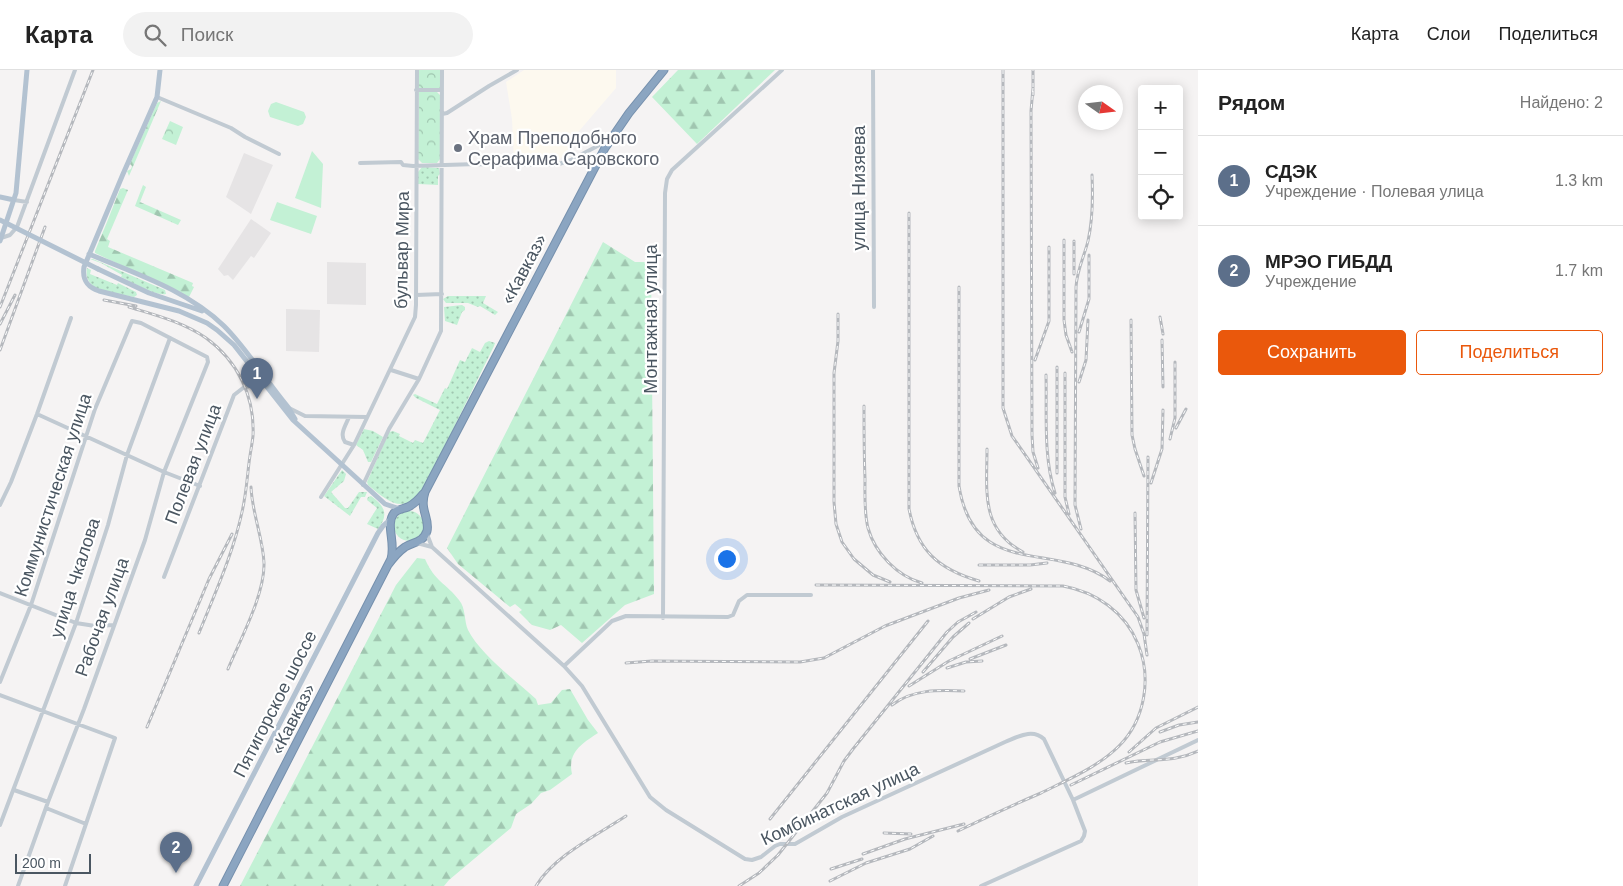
<!DOCTYPE html>
<html lang="ru">
<meta charset="utf-8">
<style>
body{margin:0;font-family:Arial,sans-serif;background:#f2f2f2;color:#222}
.controls{position:absolute;right:15px;top:15px;display:grid;overflow:hidden;border-radius:5px;box-shadow:0 2px 12px #0003}
.controls button{width:45px;height:45px;display:grid;place-items:center;padding:0;border:0;border-bottom:1px solid #e0e0e0;background:#fff;color:#222;font:25px sans-serif}
.compass{position:absolute;left:1078px;top:15px;width:45px;height:45px;border-radius:50%;background:#fff;box-shadow:0 2px 12px #0003;rotate:104deg}
.scale{position:absolute;left:15px;bottom:12px;width:76px;box-sizing:border-box;padding-left:5px;border:2px solid #4a5661;border-top:0;font-size:14px;line-height:18px;white-space:nowrap;color:#4a5661;-webkit-text-stroke:4px #fff;paint-order:stroke}
.you{position:absolute;left:726px;top:488px;width:18px;height:18px;margin:-12px;border:4px solid #fff;border-radius:50%;background:#1a73e8;box-shadow:0 0 0 8px #1a73e833}
.badge{display:grid;place-items:center;width:32px;height:32px;border-radius:50%;background:#ea580c;color:#fff;font-size:16px;font-weight:700}
.pin{position:absolute;translate:-50% -41px;filter:drop-shadow(0 1px 2px #0008)}
.pin::after{content:'';position:absolute;top:26px;width:18px;height:15px;background:inherit;clip-path:polygon(0 0,100% 0,50% 100%)}
.list{margin:0;padding:0;list-style:none}
h2{display:flex;justify-content:space-between;align-items:center;height:65px;margin:0;padding:0 20px;font-size:21px}
h2 small{font-size:16px;font-weight:400;color:#767676}
.list li{display:grid;grid-template-columns:32px 1fr auto;gap:15px;align-items:center;box-sizing:border-box;height:90px;padding:0 20px;border-top:1px solid #e0e0e0}
.list b{display:block;font-size:19px;white-space:nowrap}
.list p{margin:0;font-size:16px;white-space:nowrap;color:#767676}
.list em{font-size:16px;font-style:normal;color:#767676}
.actions{display:flex;gap:10px;padding:15px 20px}
.actions a{flex:1;padding:11px 0;border:1px solid #ea580c;border-radius:5px;text-align:center;font-size:18px;color:#ea580c}
.actions .main{background:#ea580c;color:#fff}
.icon{flex:none;width:28px;height:28px;fill:none;stroke:currentColor;stroke-width:2;stroke-linecap:round;stroke-linejoin:round}
.map{position:relative;flex:none;width:1198px;height:816px;overflow:hidden}
header{display:flex;align-items:center;gap:30px;box-sizing:border-box;height:70px;padding:0 25px;background:#fff;border-bottom:1px solid #e0e0e0}
header strong{font-size:24px}
nav{display:flex;gap:28px;margin-inline-start:auto;font-size:18px}
.search{width:350px;height:45px;background:#f2f2f2;display:flex;align-items:center;gap:12px;box-sizing:border-box;padding:0 18px;border-radius:28px;color:#767676;font-size:19px}
main{display:flex}
aside{flex:1;background:#fff}
.map>svg:first-child{display:block}
</style>
<header>
<strong>Карта</strong>
<div class="search"><svg class="icon" aria-label="search" viewBox="0 0 24 24"><circle cx="10" cy="10" r="6"/><path d="M15 15l6 6"/></svg>Поиск</div>
<nav><a>Карта</a><a>Слои</a><a>Поделиться</a></nav>
</header>
<main>
<div class="map">
<svg width="1198" height="816" viewBox="0 0 1198 816">
<defs>
<pattern id="grass-dots" width="8" height="8" patternUnits="userSpaceOnUse" patternTransform="scale(1.25)"><rect width="8" height="8" fill="#c3f1d5"/><path d="M2 2h.1M6 6h.1" fill="none" stroke="#a0c6b0" stroke-width="1.8" stroke-linecap="round"/></pattern>
<pattern id="forest-firs" width="22" height="20" patternUnits="userSpaceOnUse" patternTransform="scale(1.25)"><rect width="22" height="20" fill="#c3f1d5"/><path d="M5 1l3.5 6h-7zM16 11l3.5 6h-7z" fill="#a0c6b0"/></pattern>
<pattern id="park-crowns" width="20" height="18" patternUnits="userSpaceOnUse" patternTransform="scale(1.25)"><rect width="20" height="18" fill="#c3f1d5"/><path d="M2 6a3 3 0 1 1 6 0M12 15a3 3 0 1 1 6 0" fill="none" stroke="#a0c6b0"/></pattern>
</defs>
<rect width="100%" height="100%" fill="#f5f3f3"/>
<path fill="#fdf9ef" d="M524 0H616V18L567 75 570 78 559 90 514 91 512 49 506 12Z"/>
<path fill="#e6e4e5" d="M244 83 273 95 251 144 226 127Z
M251 149 271 163 254 188 251 186 233 210 228 205 224 206 218 199Z
M327 192 366 193V235L327 234Z
M286 239 320 240 319 282 286 281Z"/>
<path fill="url(#grass-dots)" d="M422 97 439 98 440 104 438 106V115L418 114V102Z
M90 189H93L165 220 166 224C155 226 132 212 121 207L122 205 101 193Z
M87 198 91 200 90 204 117 215 118 213 136 222 137 225 134 227C116 223 82 223 87 198Z
M448 226H486L483 233 498 242 495 245 480 236 478 237 468 233H446L443 229Z
M462 235 465 237V240L462 242 457 255 445 251 444 237Z
M489 271 495 273 494 276 424 418C405 447 387 431 368 415L367 412 389 362 393 361 400 364 399 366 413 373 415 370 423 373 440 340 416 328 413 325 415 324 437 334 445 318 447 319 460 290 465 292 472 278 480 282 485 273Z
M364 359 373 361 383 367 371 392H368L363 380 356 375Z
M342 400 346 404 344 411 331 422 345 438H348L359 422H367L365 427H361L350 446 324 426Z
M371 426C385 436 389 445 378 459L367 454 377 438 367 430 368 427Z
M394 456a15 15 0 1 1 30 0a15 15 0 1 1-30 0Z"/>
<path fill="url(#forest-firs)" d="M678 0H775L697 74 652 27Z
M161 31 129 106 127 101 131 99 132 96 130 94 157 33Z
M143 115 146 117 140 132 181 150 178 155 135 136Z
M123 118 128 120 107 169 110 171 108 177 193 213 192 216 194 217 189 227 95 183V181L107 152 120 119Z
M603 172 635 192H651L654 524 625 535 582 573 561 555 550 560 532 555 519 542 522 540 515 534 510 537 458 494 447 478Z
M417 488 425 489C435 512 446 513 459 530 466 538 464 551 468 560 480 584 516 611 536 629L538 635 551 633 562 620 570 619 588 650 598 663C583 673 567 682 572 704L550 720 541 723 531 734 516 744 511 758 449 810 444 816H240L396 515Z"/>
<path fill="url(#park-crowns)" d="M417 0H442V20H416Z
M419 22H437L440 25V89L437 93H422L418 89Z
M170 51 183 57 176 75 162 69Z"/>
<path fill="#c3f1d5" d="M276 32 304 42 306 47 303 54 298 56 270 47 268 41 271 34Z
M312 81 323 94 321 138 295 128Z
M277 132 317 146 311 164 270 150Z"/>
<g fill="none" stroke-linecap="round" stroke-linejoin="round">
<defs>
<path id="highway" d="M388 495C393 488 398 482 405 477 413 472 423 473 427 461 430 448 419 440 425 422L605 78 629 43 664 0
M223 816 391 489C396 472 385 455 394 443 398 439 403 439 408 437 414 434 419 429 423 424"/>
</defs>
<use href="#highway" stroke="#7690ad" stroke-width="9"/>
<path stroke="#c1cad2" stroke-width="4" d="M873 0 874 237
M416 20H442
M157 27 231 58 245 67 279 84
M442 44 447 43 489 16 517 0
M360 93 401 92 403 95 413 96 477 94 556 95 571 90 605 72 608 71
M14 130 27 132
M1 168 10 165 17 157 75 0
M416 225 442 224
M391 300 419 309
M289 338 305 346 367 347
M37 344 164 402 200 416
M349 347C346 355 339 364 345 372L354 375
M363 415 389 359 419 309 441 261 442 0
M321 427 354 375 415 247 416 235 417 0
M0 435 11 412 37 344 71 248
M427 464 432 477 564 596 582 616 650 727 666 740 745 789 752 790 761 787 775 776 780 774H795L842 747 1005 672C1018 667 1032 658 1044 669L1073 730 1085 761 1084 766 1081 771 981 816
M417 473 432 477
M164 507 234 325 243 318 265 311
M0 523 76 553 95 556 114 555
M663 548 665 123 667 109 672 100 782 0
M564 596 612 551 626 546 728 547 733 545 739 531 747 525H811
M0 612 31 535 95 339 132 251 141 253 207 287 208 292 164 402 145 470 84 639 48 732 18 816
M0 625 115 668 65 816
M14 720 48 732
M1073 730 1198 670
M46 738 86 754
M0 755 76 553 108 455 127 385 170 268"/>
<path stroke="#b3c2d1" stroke-width="5" d="M160 0 157 27 123 104 84 197C82 210 87 217 99 221L179 241 207 253 217 260 234 275 293 350 385 434 400 439
M0 127 14 130
M0 171 16 123 27 0
M89 184C136 204 187 220 224 256 248 280 266 311 288 337L295 349
M98 199 149 223 202 241
M196 816 378 463 383 456 390 450"/>
<use href="#highway" stroke="#8ba5c1" stroke-width="7"/>
<defs>
<path id="rail" d="M1003 0V338L1012 366 1138 547 1144 564 1147 585
M1033 18 1031 41 1032 365 1033 382 1038 398
M1033 25V0
M909 143V439C917 480 938 499 979 511
M1064 170V250L1066 265 1072 282
M1074 204V171
M959 217V416C974 511 1056 470 1110 511
M104 230 136 236
M0 237 93 0
M129 237C155 245 183 252 206 268 238 291 255 327 253 366 252 375 250 384 249 393 247 409 246 425 242 442 233 484 215 523 199 563
M838 244V271L834 303V432L836 454 842 472 854 489 873 505 890 512
M1160 247 1163 264
M1131 250 1132 365 1135 379 1144 406
M0 254 15 225
M1079 262 1089 229V185
M1162 270 1163 317
M0 280 45 157
M1035 290 1049 251V177
M1065 303V427L1069 444
M1046 305C1047 343 1043 386 1055 423
M1079 312 1086 290 1088 250
M864 336C864 360 864 384 865 408 865 425 864 442 868 458 875 483 897 506 922 513
M1176 358 1186 339
M1170 369 1175 348V292
M987 379C987 421 980 459 1023 482
M1057 403V297
M1151 413 1162 379 1163 340
M1135 443 1136 520 1144 548
M1081 459 1075 435 1076 217C1077 200 1084 187 1088 171 1093 149 1093 128 1092 105
M979 495H1030L1047 493
M816 515 1063 516C1096 522 1125 542 1138 574 1152 608 1145 650 1119 676 1098 697 1067 710 1041 723 1013 735 985 748 958 761
M973 549 1009 527 1031 519
M1147 565 1148 387
M970 589 1006 575
M626 593 652 591 800 592 824 588 885 556 959 528 989 520
M947 598 966 592 982 591
M228 599C240 570 265 524 264 493 263 468 252 443 251 417
M923 602 953 567 969 553
M909 616 949 591 1002 566
M892 635C913 619 938 620 964 621
M147 657 209 509 232 464
M1160 662 1179 655 1198 652
M1129 682 1156 658 1198 637
M1126 693C1152 687 1170 694 1198 681
M1071 715 1160 672 1198 661
M770 749 928 551
M884 763 911 764
M863 784 905 769 964 754
M831 799 862 789
M830 811 866 793 910 779 933 766
M536 816C554 786 597 765 626 746
M739 816 759 803 778 785 827 723 844 691 853 679 947 562 958 552 976 542"/>
</defs>
<use href="#rail" stroke="#b5b8bd" stroke-width="3"/>
<use href="#rail" stroke="#fff" stroke-width="1" stroke-dasharray="4" stroke-linecap="butt"/>
<path stroke="#b3c2d1" stroke-width="5" d="M0 150 98 199"/>
</g>
<circle fill="#6b7280" stroke="#fff" stroke-width="2" cx="458" cy="78" r="5"/>
<g text-anchor="middle" dominant-baseline="central" stroke-width="4.5" stroke-linejoin="round" paint-order="stroke">
<g font-size="18" fill="#5b616d" stroke="#fff" text-anchor="start">
<text x="468" y="68">Храм Преподобного<tspan x="468" dy="21">Серафима Саровского</tspan></text>
</g>
<g font-size="18" fill="#4a5661" stroke="#fff">
<text transform="translate(859 118) rotate(-90)">улица Низяева</text>
<text transform="translate(402 180) rotate(-89)">бульвар Мира</text>
<text transform="translate(524 199) rotate(-62)">«Кавказ»</text>
<text transform="translate(651 249) rotate(-90)">Монтажная улица</text>
<text transform="translate(193 394) rotate(-69)">Полевая улица</text>
<text transform="translate(53 425) rotate(-72)">Коммунистическая улица</text>
<text transform="translate(75 508) rotate(-72)">улица Чкалова</text>
<text transform="translate(102 547) rotate(-70)">Рабочая улица</text>
<text transform="translate(275 634) rotate(-63)">Пятигорское шоссе</text>
<text transform="translate(293 649) rotate(-63)">«Кавказ»</text>
<text transform="translate(840 734) rotate(-25)">Комбинатская улица</text>
</g>
</g>
</svg>
<div class="controls">
<button>+</button>
<button>−</button>
<button><svg class="icon" aria-label="locate" viewBox="0 0 24 24"><circle cx="12" cy="12" r="6"/><path d="M12 2v4M12 18v4M2 12h4M18 12h4"/></svg></button>
</div>
<svg class="compass" viewBox="-18 -18 36 36"><path d="M0-13l5 13h-10z" fill="#e53935"/><path d="M0 13l5-13h-10z" fill="#767676"/></svg>
<div class="scale">200 m</div>
<div class="you"></div>
<div class="pin badge" style="left:257px;top:329px;background:#5c6f8a">1</div>
<div class="pin badge" style="left:176px;top:803px;background:#5c6f8a">2</div>
</div>
<aside>
<h2>Рядом<small>Найдено: 2</small></h2>
<ul class="list">
<li><span class="badge" style="background:#5c6f8a">1</span><div><b>СДЭК</b><p>Учреждение · Полевая улица</p></div><em>1.3 km</em></li>
<li><span class="badge" style="background:#5c6f8a">2</span><div><b>МРЭО ГИБДД</b><p>Учреждение</p></div><em>1.7 km</em></li>
</ul>
<div class="actions"><a class="main">Сохранить</a><a>Поделиться</a></div>
</aside>
</main>
